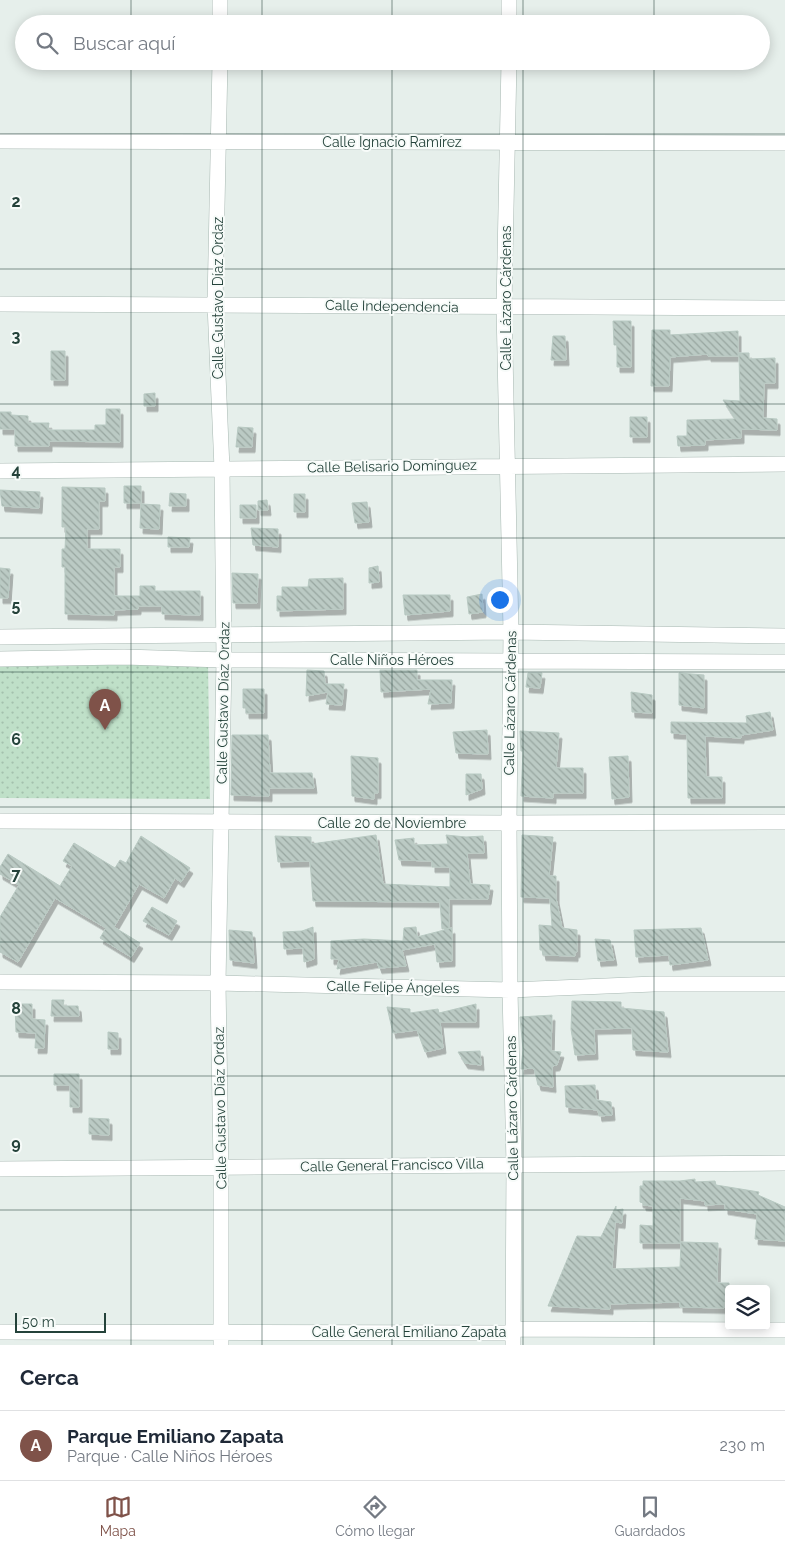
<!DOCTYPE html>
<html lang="es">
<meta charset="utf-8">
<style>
body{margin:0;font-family:Raleway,sans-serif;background:#f6f6f7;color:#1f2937}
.controls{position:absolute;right:15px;bottom:15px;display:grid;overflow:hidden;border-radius:5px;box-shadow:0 2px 12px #0003}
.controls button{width:45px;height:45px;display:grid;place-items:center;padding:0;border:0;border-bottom:1px solid #e0e1e3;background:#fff;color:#1f2937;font:25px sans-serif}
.scale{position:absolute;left:15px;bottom:12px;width:91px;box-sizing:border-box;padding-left:5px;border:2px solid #24423a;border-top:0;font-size:14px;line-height:18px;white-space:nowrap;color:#24423a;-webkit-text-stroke:4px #f7fbf9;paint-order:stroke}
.you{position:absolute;left:499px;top:599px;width:18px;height:18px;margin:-12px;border:4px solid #fff;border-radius:50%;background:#1a73e8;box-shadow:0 0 0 8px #1a73e833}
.badge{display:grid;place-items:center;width:32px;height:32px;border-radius:50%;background:#7f5249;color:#fff;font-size:16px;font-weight:700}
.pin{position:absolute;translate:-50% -41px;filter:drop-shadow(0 1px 2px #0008)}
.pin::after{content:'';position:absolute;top:26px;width:18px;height:15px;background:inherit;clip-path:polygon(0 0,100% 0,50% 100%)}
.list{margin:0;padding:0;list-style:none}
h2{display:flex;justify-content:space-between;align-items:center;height:65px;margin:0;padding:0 20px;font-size:21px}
h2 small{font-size:16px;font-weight:400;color:#747a83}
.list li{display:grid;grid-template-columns:32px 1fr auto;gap:15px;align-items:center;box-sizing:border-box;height:70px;padding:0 20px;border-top:1px solid #e0e1e3}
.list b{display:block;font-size:19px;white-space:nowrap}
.list p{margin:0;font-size:16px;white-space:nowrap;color:#747a83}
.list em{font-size:16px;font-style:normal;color:#747a83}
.icon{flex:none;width:28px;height:28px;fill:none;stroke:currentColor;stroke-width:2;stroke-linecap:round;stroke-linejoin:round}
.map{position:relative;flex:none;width:785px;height:1345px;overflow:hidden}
.search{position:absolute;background:#fff;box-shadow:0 2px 12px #0003;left:15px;right:15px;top:15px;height:55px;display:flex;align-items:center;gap:12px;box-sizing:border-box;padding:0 18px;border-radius:28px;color:#747a83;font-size:19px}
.sheet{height:135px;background:#fff}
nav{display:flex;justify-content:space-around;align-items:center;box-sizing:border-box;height:70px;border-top:1px solid #e0e1e3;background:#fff;font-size:14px;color:#747a83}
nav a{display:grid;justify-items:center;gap:2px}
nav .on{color:#7f5249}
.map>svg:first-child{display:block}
</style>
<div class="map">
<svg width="785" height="1345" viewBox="0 0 785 1345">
<defs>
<pattern id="grass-dots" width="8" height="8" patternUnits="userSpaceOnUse" patternTransform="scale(1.25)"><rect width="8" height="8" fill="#bfe0c8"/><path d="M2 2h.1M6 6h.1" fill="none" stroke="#a4c1ad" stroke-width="1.8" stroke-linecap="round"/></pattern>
<pattern id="building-back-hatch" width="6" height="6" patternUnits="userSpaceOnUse" patternTransform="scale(1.25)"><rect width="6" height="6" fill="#bbcac4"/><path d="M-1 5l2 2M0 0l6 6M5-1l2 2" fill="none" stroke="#98a6a0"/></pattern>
<filter id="shadow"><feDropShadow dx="3" dy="5.5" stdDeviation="0" flood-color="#0004"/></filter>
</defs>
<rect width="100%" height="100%" fill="#e6efeb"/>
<path fill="url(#grass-dots)" d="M0 661 208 662 210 799 0 798Z"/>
<path fill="url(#building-back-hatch)" stroke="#b8c9c2" filter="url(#shadow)" d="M613 321H631V367H617V345H614Z
M652 330H670V335L738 331V356H708V354L670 357 669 386H651Z
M553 336H565L566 360H551Z
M51 351H65V380H51Z
M739 353H749V359L775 358V383H764L763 418 777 419V430L741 429V438L705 440V445L678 446 677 436H687V420L735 419 723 400 740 401Z
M155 393V406H144V394Z
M106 409H120V442L49 441V446H15V429H0V412H11V415L28 416V423H49L48 430H95V425H106Z
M630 417H647V437H630Z
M238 427 253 428 252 447H236Z
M124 486H141V503H124Z
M62 487 105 488V501H99V529H87V549H120V567H114V596H140V586H155V591H200V615L162 614V606H138V609L114 610V615L65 614V567H62V549H65L66 527H62Z
M0 490 40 492 39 508 2 506Z
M170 493 186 494V506H169Z
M294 494H305V512H294Z
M267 500 268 510H258V501Z
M367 502 369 522 355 523 352 503Z
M141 504 160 505 159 529 140 528Z
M240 505H256V518H240Z
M251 528 278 529V547L253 545Z
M168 537 190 538 189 547H168Z
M378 566 379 582 369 583V568Z
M0 568 10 569 8 598H0Z
M232 573 258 574 257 603H233Z
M343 578V609L277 611V596H282V587H308L309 579Z
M482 594 483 612 469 614 467 597Z
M403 595H450V611L405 615Z
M307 670 324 671 325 684H344L342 705 326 704 328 692 306 696Z
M380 670H417V680H452L451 703 428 704 431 689 381 692Z
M528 673H542L540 688 526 687Z
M679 673 704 675V708L679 705Z
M243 689H264V713H246V708H243Z
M631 692 652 695V713L632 712Z
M770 712 773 730 741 735V738L705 736 706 777H722V798H688L687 734 671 733V722L747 723 746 716Z
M487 730 488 754 456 753 453 732Z
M520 731 559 733 556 768H583V793H553V798L521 796 523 751H521Z
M232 735H268L270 773H312L314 788H269V796L231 795Z
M351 756 378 758V793H374V799L352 796Z
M628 756 629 797 612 799 609 757Z
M466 774H481L482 789 466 795Z
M376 835 383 884 450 887V867H432V861L399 860 395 840 414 838V845L448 844 446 835 466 837 483 836 484 853H467L470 884 490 885 488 899H449V928L442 929 440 902 313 901 310 861 278 862 275 836 311 837V844Z
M522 835 553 837 549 876H556V898L562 928 577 930V952H575V956L543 955 542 950H540L539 925 552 926 550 898 521 897Z
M141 836 190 868 181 882 175 878 164 898 139 884 114 927 140 943 131 957 100 938 106 928 55 898 18 962 0 952V917L19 885 0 874V867L8 854 60 886 72 866 63 861 74 843 115 868 120 860 126 863Z
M152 907 177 921 169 935 143 921Z
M313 927 314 959 304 962 303 948 284 949 283 932 302 931Z
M416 927 417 937 452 928V961L437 962 435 944 402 950 406 966 379 968 377 962 337 969 339 959H331V941L364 939 403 941 404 928Z
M701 928 708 960 670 965 669 955 636 957 634 930Z
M229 930 252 932 254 963 230 960Z
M595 939 610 940 614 960 598 961Z
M52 1000H64L63 1006H78L79 1016H51Z
M572 1001 621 1002V1008L664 1012 668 1052 633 1050 632 1028 594 1029 595 1054 575 1055 571 1029Z
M15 1004H32V1019L45 1020 44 1048H35L36 1033 16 1032Z
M476 1004V1022H440L443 1048 425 1052 417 1030 393 1033 387 1007 410 1009V1013L438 1009 439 1013Z
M552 1015 551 1051 561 1052 557 1065 552 1066 553 1087 538 1085 534 1068 521 1069 523 1050 520 1017Z
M108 1032 118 1033V1049H108Z
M480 1051 481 1065 465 1063 458 1052Z
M54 1074H79V1107H70V1085H54Z
M595 1085 596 1100 611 1102 612 1115 599 1116 598 1110 566 1107 565 1086Z
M89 1118 109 1119V1135L89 1134Z
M695 1179V1182L715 1181 716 1185 759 1192 758 1195 785 1207V1241L755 1239 757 1214 725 1209V1204L705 1205V1201L680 1198V1243H640V1225L653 1226V1206L643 1205V1203L640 1202V1186H643V1181H680Z
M616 1206V1210L623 1209 622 1223 615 1222 612 1269 680 1267 681 1242 718 1243 717 1283H729V1302H724V1308L680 1307V1302L610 1304V1309L548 1306 577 1236 601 1237Z"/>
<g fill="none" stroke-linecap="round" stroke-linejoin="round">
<defs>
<path id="minor" d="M220 24V0
M509 24V0
M220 61 215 304 222 469 224 660 218 983 221 1168V1345
M509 61 504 307 511 632 509 823 510 990 514 1164 513 1345
M0 141 785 143
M0 304 785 308
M0 471 785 464
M0 637 511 632 785 636
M0 659 124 657 224 660 785 662
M0 821 509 823 785 822
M0 982 218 983 510 990 654 984H785
M0 1169 785 1163
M0 1332 513 1333V1329L785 1330"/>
</defs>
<use href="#minor" stroke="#a8b8b2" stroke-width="16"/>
<use href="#minor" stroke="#fff" stroke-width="15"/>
</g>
<path fill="none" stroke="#24423a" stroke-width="1" stroke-opacity="0.55" d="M131 0V24M262 0V24M392 0V24M523 0V24M654 0V24M131 61V1345M262 61V1345M392 61V1345M523 61V1345M654 61V1345M0 134H785M0 269H785M0 404H785M0 538H785M0 672H785M0 807H785M0 942H785M0 1076H785M0 1210H785"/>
<g text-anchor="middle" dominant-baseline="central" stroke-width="4" stroke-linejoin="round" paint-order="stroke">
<g font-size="14" fill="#24423a" stroke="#f7fbf9">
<text x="392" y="142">Calle Ignacio Ramírez</text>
<text transform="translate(218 298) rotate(-90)">Calle Gustavo Díaz Ordaz</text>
<text transform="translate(506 298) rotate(-90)">Calle Lázaro Cárdenas</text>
<text transform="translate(392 306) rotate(1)">Calle Independencia</text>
<text transform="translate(392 466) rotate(-1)">Calle Belisario Domínguez</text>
<text x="392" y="660">Calle Niños Héroes</text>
<text transform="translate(223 703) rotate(-89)">Calle Gustavo Díaz Ordaz</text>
<text transform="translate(510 703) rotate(-89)">Calle Lázaro Cárdenas</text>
<text x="392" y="823">Calle 20 de Noviembre</text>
<text transform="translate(393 987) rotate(1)">Calle Felipe Ángeles</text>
<text transform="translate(220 1108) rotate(-91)">Calle Gustavo Díaz Ordaz</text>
<text transform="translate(512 1108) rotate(-91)">Calle Lázaro Cárdenas</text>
<text transform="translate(392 1165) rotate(-1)">Calle General Francisco Villa</text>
<text x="409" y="1332">Calle General Emiliano Zapata</text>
</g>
</g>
<g font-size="16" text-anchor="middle" font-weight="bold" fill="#24423a" stroke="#f7fbf9" stroke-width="4" stroke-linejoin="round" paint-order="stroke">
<text x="16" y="207">2</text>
<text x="16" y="342">3</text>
<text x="16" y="476">4</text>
<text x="16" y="611">5</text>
<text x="16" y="745">6</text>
<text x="16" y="880">7</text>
<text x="16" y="1014">8</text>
<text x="16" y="1149">9</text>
</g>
</svg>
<div class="controls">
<button><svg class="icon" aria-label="layers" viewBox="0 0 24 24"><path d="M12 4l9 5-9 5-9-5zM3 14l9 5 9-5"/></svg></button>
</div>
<div class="scale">50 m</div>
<div class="you"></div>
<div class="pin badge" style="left:105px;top:730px">A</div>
<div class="search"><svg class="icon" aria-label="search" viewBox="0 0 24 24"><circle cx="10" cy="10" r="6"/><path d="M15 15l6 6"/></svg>Buscar aquí</div>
</div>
<section class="sheet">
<h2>Cerca<small></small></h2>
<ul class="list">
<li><span class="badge">A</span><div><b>Parque Emiliano Zapata</b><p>Parque · Calle Niños Héroes</p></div><em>230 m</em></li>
</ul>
</section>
<nav>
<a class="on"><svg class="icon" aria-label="map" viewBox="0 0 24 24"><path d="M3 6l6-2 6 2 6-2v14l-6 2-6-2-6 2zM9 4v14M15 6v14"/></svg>Mapa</a>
<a><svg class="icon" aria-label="directions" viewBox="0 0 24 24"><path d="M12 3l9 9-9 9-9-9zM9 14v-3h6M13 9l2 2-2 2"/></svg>Cómo llegar</a>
<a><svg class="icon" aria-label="saved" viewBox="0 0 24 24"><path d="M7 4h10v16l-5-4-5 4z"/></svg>Guardados</a>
</nav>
